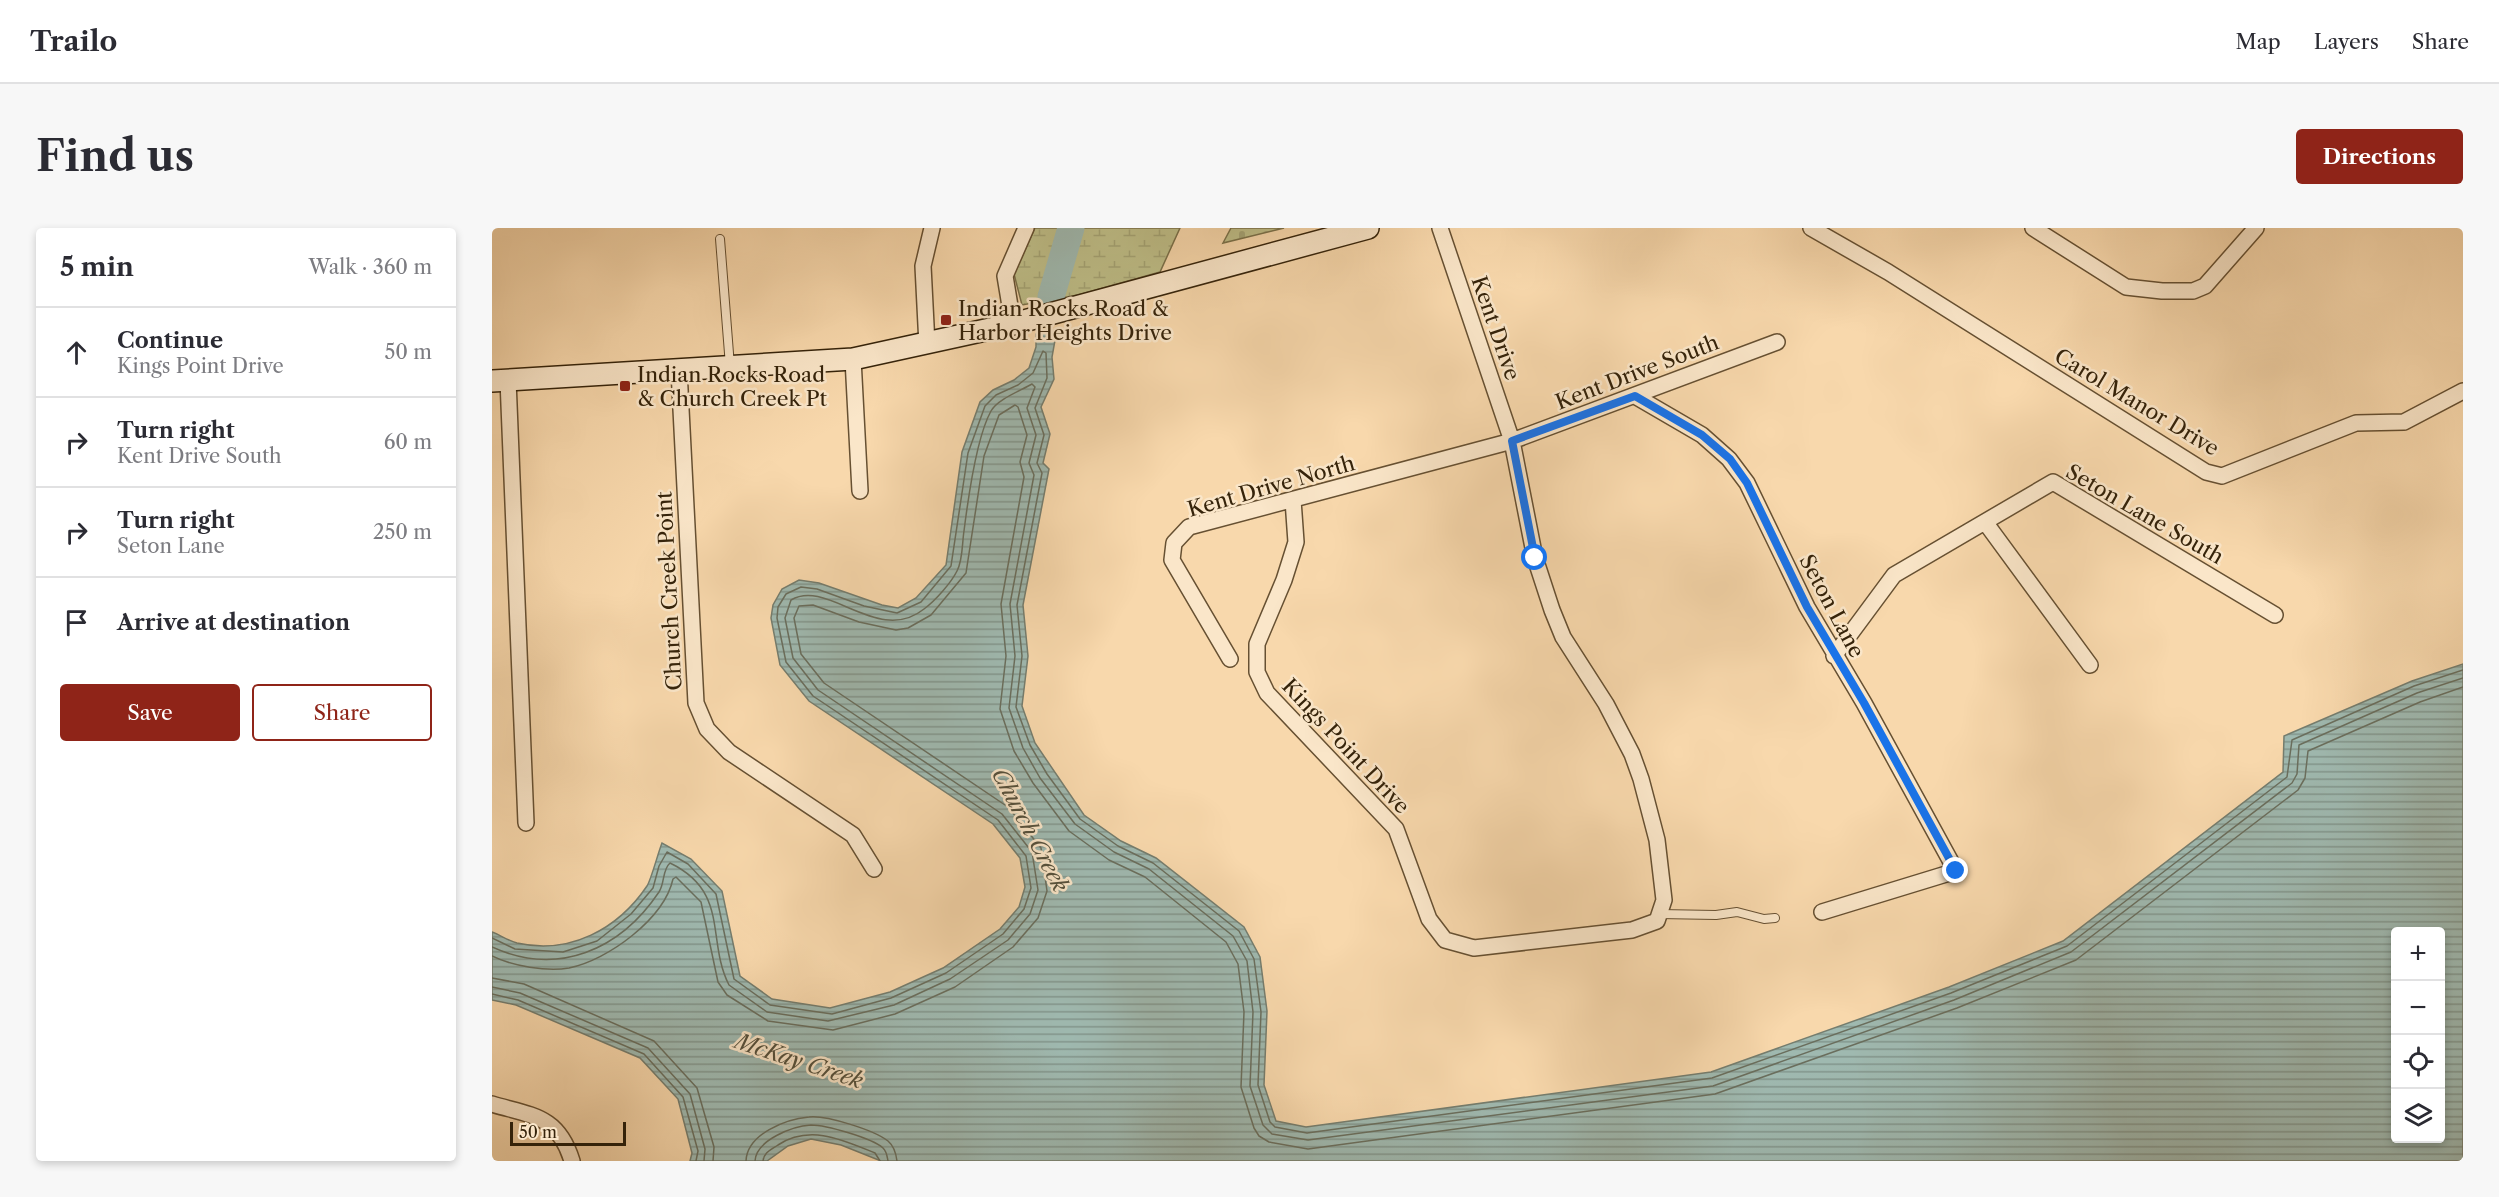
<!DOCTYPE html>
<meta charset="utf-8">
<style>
body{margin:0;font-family:"Libre Caslon Text",serif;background:#f7f7f7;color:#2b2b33}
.controls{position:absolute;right:18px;bottom:18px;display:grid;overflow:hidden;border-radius:6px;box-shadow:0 3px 9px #0003}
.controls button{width:54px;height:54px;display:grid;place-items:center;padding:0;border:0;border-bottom:2px solid #e1e1e2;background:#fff;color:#2b2b33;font:30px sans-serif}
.scale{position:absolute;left:18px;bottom:15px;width:116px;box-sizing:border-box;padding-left:6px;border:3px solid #35230a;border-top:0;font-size:16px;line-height:21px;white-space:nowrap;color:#35230a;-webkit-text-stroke:4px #fae6c9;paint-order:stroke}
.stop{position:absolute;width:18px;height:18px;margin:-14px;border:4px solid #1a73e8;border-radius:50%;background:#fff}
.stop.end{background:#1a73e8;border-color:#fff;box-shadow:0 2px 6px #0008}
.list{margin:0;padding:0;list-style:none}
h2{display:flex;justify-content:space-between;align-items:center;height:78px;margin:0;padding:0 24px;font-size:26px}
h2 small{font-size:20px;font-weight:400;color:#7c7c81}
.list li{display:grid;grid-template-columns:39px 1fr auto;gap:18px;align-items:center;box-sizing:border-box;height:90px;padding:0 24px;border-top:2px solid #e1e1e2}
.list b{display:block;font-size:22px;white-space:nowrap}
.list p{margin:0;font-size:20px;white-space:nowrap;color:#7c7c81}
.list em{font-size:20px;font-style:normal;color:#7c7c81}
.actions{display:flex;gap:12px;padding:18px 24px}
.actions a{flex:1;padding:14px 0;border:2px solid #8f2418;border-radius:6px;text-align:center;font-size:21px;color:#8f2418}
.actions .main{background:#8f2418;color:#fff}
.icon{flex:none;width:33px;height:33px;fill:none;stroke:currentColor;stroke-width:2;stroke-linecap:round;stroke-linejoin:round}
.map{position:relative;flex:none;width:1971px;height:933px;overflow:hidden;border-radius:6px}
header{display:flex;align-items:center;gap:36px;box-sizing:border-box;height:84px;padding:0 30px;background:#fff;border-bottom:2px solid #e1e1e2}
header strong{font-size:28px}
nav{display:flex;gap:33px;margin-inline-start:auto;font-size:21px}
.intro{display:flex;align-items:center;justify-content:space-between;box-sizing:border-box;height:144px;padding:0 36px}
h1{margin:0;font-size:42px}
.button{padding:15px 27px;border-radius:6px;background:#8f2418;color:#fff;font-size:21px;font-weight:700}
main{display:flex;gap:36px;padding:0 36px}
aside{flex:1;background:#fff;border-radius:6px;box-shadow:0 3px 9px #0003}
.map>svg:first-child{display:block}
</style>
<header>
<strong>Trailo</strong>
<nav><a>Map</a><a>Layers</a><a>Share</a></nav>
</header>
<div class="intro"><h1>Find us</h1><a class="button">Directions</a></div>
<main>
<aside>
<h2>5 min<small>Walk · 360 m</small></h2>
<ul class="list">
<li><svg class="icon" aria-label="ahead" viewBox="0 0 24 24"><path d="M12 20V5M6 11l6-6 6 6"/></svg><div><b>Continue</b><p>Kings Point Drive</p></div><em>50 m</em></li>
<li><svg class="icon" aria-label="right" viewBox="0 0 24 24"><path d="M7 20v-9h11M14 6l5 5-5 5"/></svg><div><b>Turn right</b><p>Kent Drive South</p></div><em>60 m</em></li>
<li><svg class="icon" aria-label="right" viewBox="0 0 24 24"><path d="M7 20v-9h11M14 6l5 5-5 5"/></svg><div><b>Turn right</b><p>Seton Lane</p></div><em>250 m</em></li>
<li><svg class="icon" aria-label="arrive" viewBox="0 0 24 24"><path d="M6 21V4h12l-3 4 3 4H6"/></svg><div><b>Arrive at destination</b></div></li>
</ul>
<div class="actions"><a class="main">Save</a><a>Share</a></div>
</aside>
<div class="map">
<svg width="1971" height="933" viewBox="0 0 1971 933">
<defs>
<pattern id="wetland-marsh" width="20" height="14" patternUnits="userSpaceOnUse" patternTransform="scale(1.5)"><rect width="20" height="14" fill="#bebe88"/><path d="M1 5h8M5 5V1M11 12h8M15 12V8" fill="none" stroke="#a4a374"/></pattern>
<pattern id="cemetery-stones" width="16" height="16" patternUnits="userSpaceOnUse" patternTransform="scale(1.5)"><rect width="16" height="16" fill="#bebe88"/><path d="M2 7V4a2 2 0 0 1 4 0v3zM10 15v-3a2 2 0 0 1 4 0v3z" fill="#a4a374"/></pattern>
<pattern id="water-rules" width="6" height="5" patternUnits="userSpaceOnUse" patternTransform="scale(1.5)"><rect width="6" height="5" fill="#9fb9b0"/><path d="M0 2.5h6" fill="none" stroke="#82968d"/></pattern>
</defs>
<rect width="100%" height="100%" fill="#f8d8ac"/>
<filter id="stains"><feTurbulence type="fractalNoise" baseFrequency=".00333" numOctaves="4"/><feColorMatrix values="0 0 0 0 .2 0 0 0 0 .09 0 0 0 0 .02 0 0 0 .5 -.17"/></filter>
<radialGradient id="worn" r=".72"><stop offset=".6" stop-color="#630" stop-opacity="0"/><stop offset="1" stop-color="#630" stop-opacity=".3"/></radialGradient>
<path fill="url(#wetland-marsh)" stroke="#7a7049" stroke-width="1.5" d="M543 0H688L668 44 586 67 530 77 522 46Z"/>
<path fill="url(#cemetery-stones)" stroke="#7a7049" stroke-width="1.5" d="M739 0H792L731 15Z"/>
<path fill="url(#water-rules)" stroke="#757d6e" stroke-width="1.5" fill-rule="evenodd" d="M565 101 560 129 562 151 549 179 558 206 551 235 557 241 531 377 536 428 530 478 543 515 592 587 629 613 664 630 752 699 768 729 775 783 772 857 784 893 814 899 1219 844 1457 759 1571 713 1791 544 1792 508 1920 453 1971 436V933H389L349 917 319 911 296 918 275 933H198L200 925 186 871 148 830 24 777 0 772V704C8 707 17 713 25 715 78 727 126 701 155 658 159 652 166 625 170 615L199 631 230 663 248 748 280 771 338 780 398 764 451 740 508 701 527 679 533 659 528 630 501 596 317 473 288 437 279 390 281 377 290 361 307 352 327 355 390 377 406 380 424 370 454 337 470 224 488 174 501 162 522 152 537 140 544 119V106ZM1904 704H1948V910H1904Z"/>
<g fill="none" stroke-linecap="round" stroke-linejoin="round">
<path stroke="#6a6e5d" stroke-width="1.5" d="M0 710 23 721 71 724 105 713 139 686 161 660 167 638 175 624 196 636 224 666 242 751 278 777 340 786 399 770 454 745 511 706 532 681 539 660 534 628 506 592 321 468 294 434 285 390 286 379 294 366 309 359 325 361 372 378 405 385 429 374 459 338 476 225 493 178 504 167 526 157 541 145 551 123 554 125 555 150 543 180 552 207 545 235 550 245 525 377 530 428 524 479 538 517 555 546 588 591 626 618 661 635 747 703 762 731 769 784 766 857 778 894 783 899 815 905 1220 850 1459 765 1575 718 1795 549 1800 512 1922 458 1971 442
M0 719C66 749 128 722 167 664 173 655 170 642 178 635 238 664 214 712 237 757L275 784 336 793 402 777 458 751 516 712 538 686 546 662 540 624 510 586 326 462 301 430 293 390 299 372C336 350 386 418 432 381 443 373 459 355 465 343 471 332 470 315 472 303 476 271 484 210 499 183 506 171 528 163 540 156L543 159 535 180 544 207 537 235 542 247 518 376 523 428 517 480 531 520 548 550 583 596 622 624 657 641 741 708 755 733 761 784 758 858 771 897 780 906 816 912 1221 858 1462 772 1579 724 1800 555 1805 546 1807 517 1925 465 1971 450
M0 728C20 738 55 744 77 740 116 732 172 691 181 651L184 649 209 674 226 754 235 767 276 793 341 802 403 786 463 759 521 719 546 690 555 663 549 620 516 579 332 455 309 426 302 390 307 378 321 377 367 394 404 402 416 400 439 387 474 345 492 228 507 187 523 177 526 179 535 207 528 234 532 249 509 376 514 428 508 481 522 523 541 555 577 603 617 632 653 649 734 714 746 736 752 784 749 859 762 900 767 908 777 914 816 921 1223 866 1465 780 1584 732 1806 562 1813 550 1816 523 1928 474 1971 459
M0 750 32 756 162 813 205 860 222 919 221 933
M0 759 28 765 156 820 198 866 213 921 212 933
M0 766 26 772 152 826 191 869 206 923 204 933
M254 933C255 906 294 891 317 889 334 887 382 902 396 913 402 918 404 925 405 933
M263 933C264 912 301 898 319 897 334 897 380 910 391 920 395 924 395 928 396 933
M271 933C272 924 279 922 286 917 318 896 351 912 383 925L388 933"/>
<path stroke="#9fb9b0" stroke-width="27" d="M559 69 579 0"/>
<defs>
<path id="lane" d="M228 11 238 138
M1167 686 1224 687 1245 684 1272 691 1283 690"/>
<path id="street" d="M1319 0 1396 44 1714 244 1730 248 1864 195 1912 194 1971 163
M1541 0 1634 59 1670 63H1701L1713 58 1764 0
M521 96 513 48 534 0
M435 117 431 38 440 0
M361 131 368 263
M187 142 204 475 215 501 237 524 361 607 382 641
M16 152 34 595
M1143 168 1210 207 1237 231 1255 255 1315 379 1372 475 1464 643 1330 684
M801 272 804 314 792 352 765 416V444L775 465 904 601 937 691 953 712 982 720 1140 702 1165 693 1172 672 1165 612 1149 551 1140 526 1114 476 1071 409 1060 382 1043 330 1020 213 948 0
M1493 294 1598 437
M1342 428 1402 347 1561 254 1783 387
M738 431 680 332 682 315 697 299 1020 213 1285 114
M0 876C40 888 66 887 80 933"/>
<path id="secondary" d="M0 153 361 131 521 96 876 0"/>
</defs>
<use href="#lane" stroke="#665032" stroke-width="10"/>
<use href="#street" stroke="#665032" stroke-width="18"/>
<use href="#secondary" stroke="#35230a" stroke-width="24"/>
<use href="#lane" stroke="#fae6c9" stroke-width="8"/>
<use href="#street" stroke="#fae6c9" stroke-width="15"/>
<use href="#secondary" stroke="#fae6c9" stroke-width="21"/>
</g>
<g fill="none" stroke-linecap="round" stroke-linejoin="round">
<path stroke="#1a73e8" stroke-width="8" d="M1043 330 1020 213 1143 168 1210 207 1238 231 1255 255 1315 379 1372 475 1464 643"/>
</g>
<g fill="#8f2418" stroke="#fae6c9" stroke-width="2">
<rect x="448" y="86" width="12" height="12" rx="3"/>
<rect x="127" y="152" width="12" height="12" rx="3"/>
</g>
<g text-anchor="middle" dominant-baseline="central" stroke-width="5" stroke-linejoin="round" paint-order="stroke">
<g font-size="21" fill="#35230a" stroke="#fae6c9" text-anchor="start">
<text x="466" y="80">Indian Rocks Road &amp;<tspan x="466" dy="24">Harbor Heights Drive</tspan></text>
<text x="145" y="146">Indian Rocks Road<tspan x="145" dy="24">&amp; Church Creek Pt</tspan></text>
</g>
<g font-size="21" fill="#35230a" stroke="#fae6c9">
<text transform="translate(1004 100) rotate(71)">Kent Drive</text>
<text transform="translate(1145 144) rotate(-21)">Kent Drive South</text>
<text transform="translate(1645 174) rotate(31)">Carol Manor Drive</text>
<text transform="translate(779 258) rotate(-16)">Kent Drive North</text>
<text transform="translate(1653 286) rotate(30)">Seton Lane South</text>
<text transform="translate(177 363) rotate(-93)">Church Creek Point</text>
<text transform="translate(1340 378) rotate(62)">Seton Lane</text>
<text transform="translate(854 518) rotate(47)">Kings Point Drive</text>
</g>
<g font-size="22" font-style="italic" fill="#55503c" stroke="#fae6c9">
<text transform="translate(538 602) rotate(62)">Church Creek</text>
<text transform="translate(307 833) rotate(18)">McKay Creek</text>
</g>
</g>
<rect width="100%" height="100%" filter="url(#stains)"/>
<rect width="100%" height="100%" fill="url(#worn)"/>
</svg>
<div class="controls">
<button>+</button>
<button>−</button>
<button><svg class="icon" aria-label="locate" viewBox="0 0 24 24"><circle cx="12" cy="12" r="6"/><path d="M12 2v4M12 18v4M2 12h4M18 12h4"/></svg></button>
<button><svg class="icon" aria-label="layers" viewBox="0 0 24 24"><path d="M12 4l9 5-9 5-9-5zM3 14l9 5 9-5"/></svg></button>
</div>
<div class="scale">50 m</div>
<div class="stop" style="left:1043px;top:330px"></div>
<div class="stop end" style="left:1464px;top:643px"></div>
</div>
</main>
